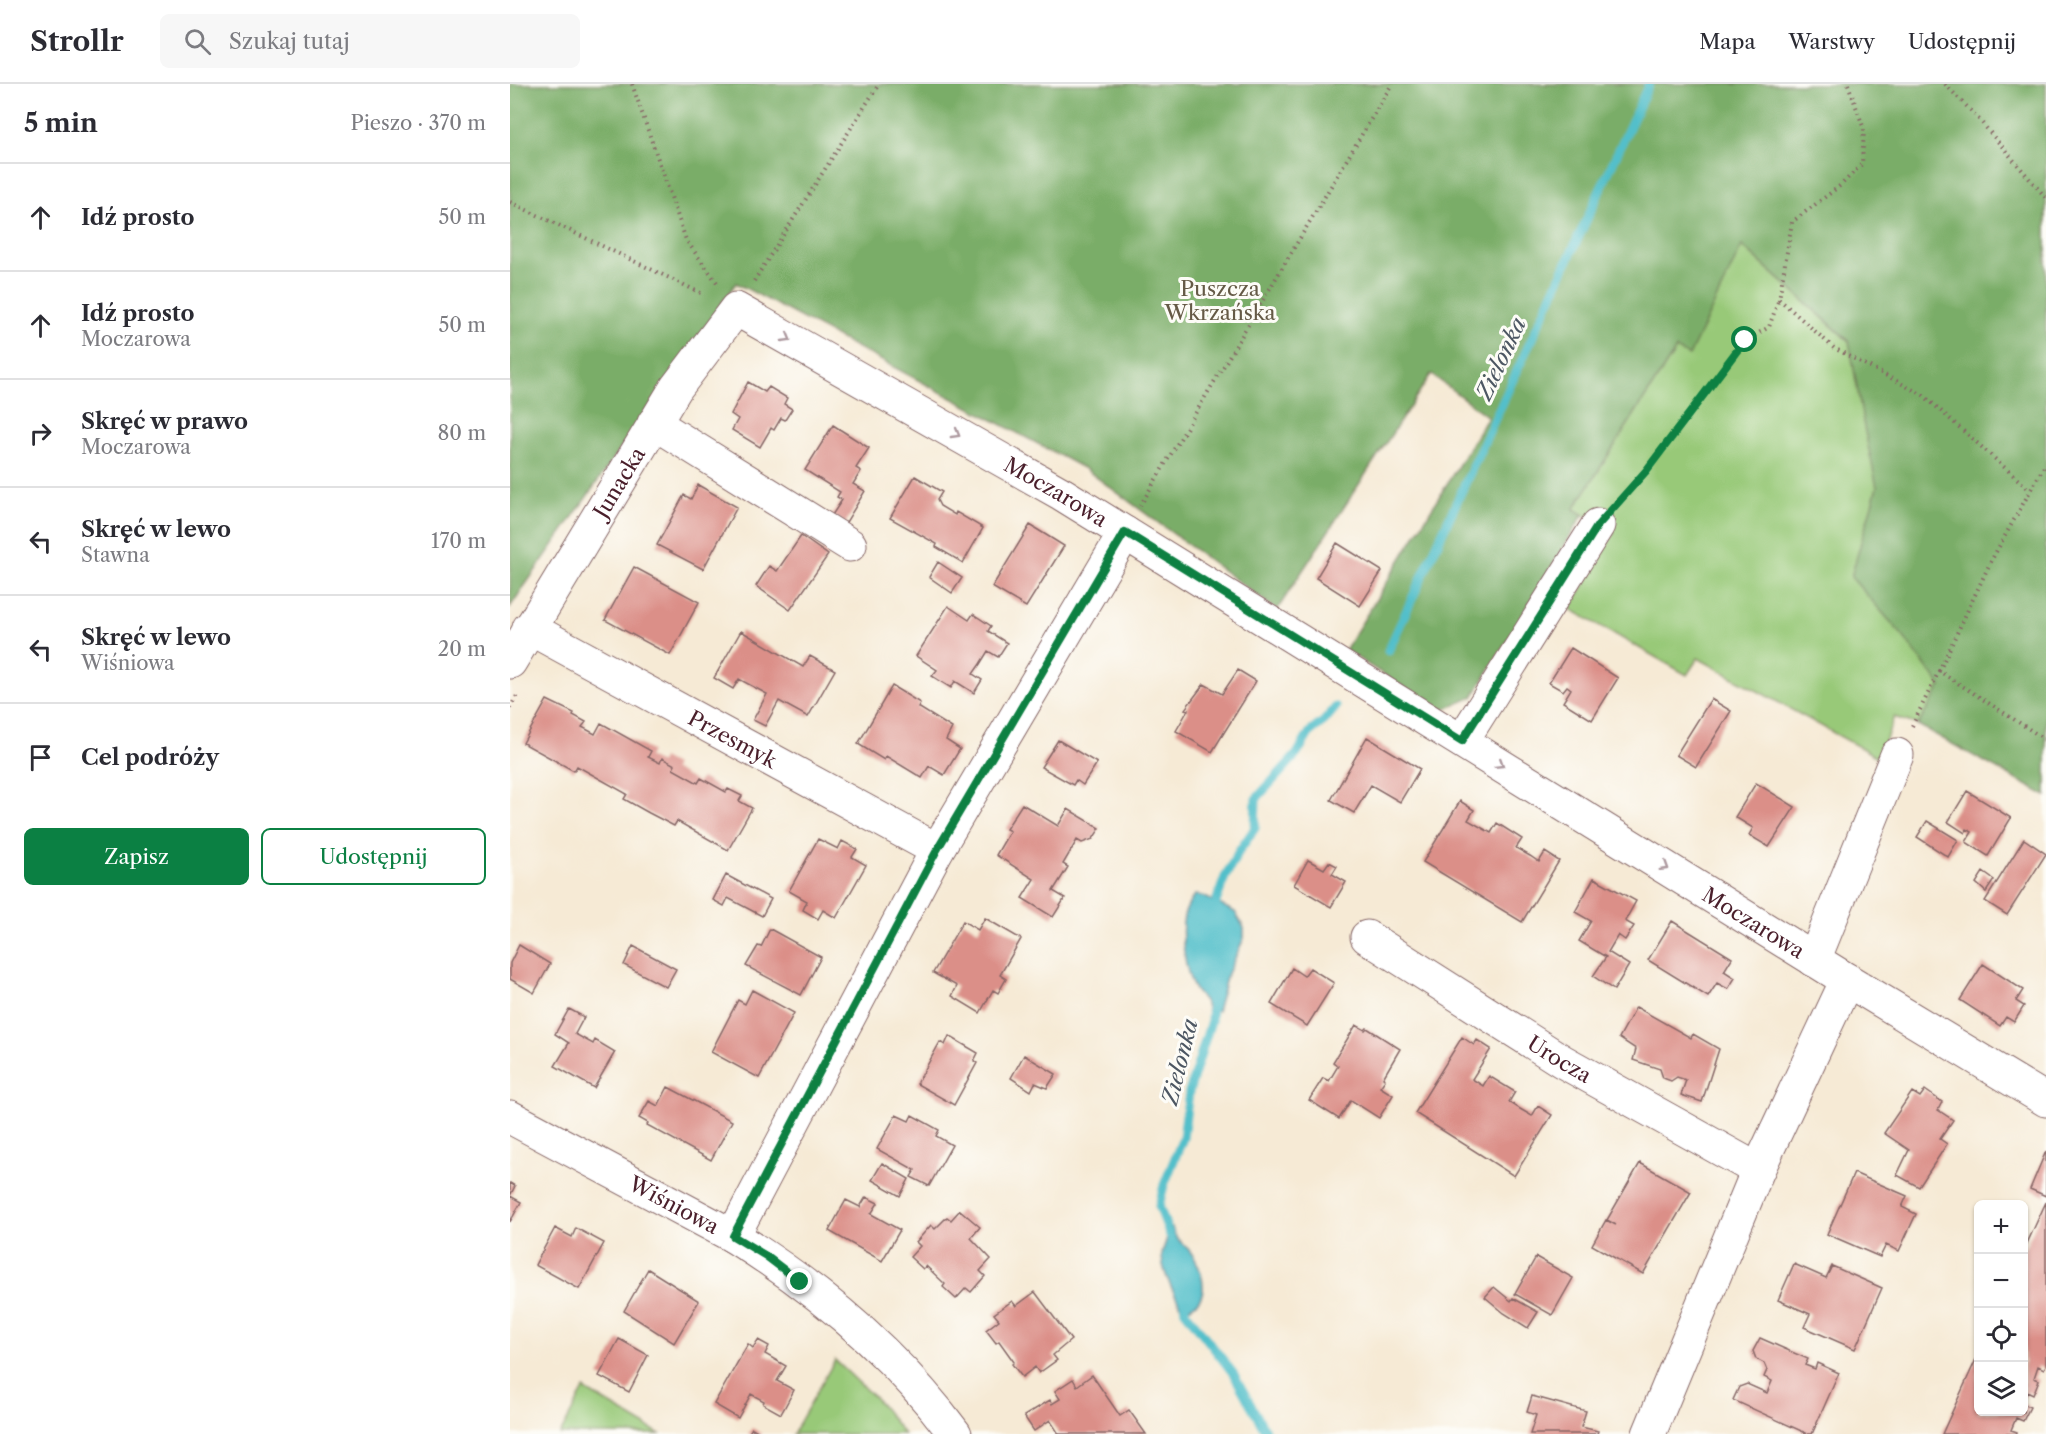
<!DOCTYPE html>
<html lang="pl">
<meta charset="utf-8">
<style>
body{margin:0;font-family:"Libre Caslon Text",serif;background:#f7f7f7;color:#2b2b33}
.controls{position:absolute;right:18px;bottom:18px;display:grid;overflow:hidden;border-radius:9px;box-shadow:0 2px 4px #0004}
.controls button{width:54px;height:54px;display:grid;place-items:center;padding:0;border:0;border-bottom:2px solid #e1e1e2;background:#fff;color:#2b2b33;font:30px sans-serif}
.stop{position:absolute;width:18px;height:18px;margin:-14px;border:4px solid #0b8043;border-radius:50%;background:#fff}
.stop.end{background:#0b8043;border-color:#fff;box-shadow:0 2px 6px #0008}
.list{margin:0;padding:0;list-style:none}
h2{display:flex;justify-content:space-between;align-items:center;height:78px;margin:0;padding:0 24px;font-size:26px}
h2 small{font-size:20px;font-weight:400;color:#7c7c81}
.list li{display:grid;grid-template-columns:39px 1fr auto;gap:18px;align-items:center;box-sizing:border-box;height:108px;padding:0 24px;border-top:2px solid #e1e1e2}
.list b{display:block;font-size:22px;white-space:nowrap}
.list p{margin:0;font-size:20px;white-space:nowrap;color:#7c7c81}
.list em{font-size:20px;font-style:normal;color:#7c7c81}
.actions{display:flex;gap:12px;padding:18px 24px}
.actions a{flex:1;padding:14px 0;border:2px solid #0b8043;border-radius:9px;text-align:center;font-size:21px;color:#0b8043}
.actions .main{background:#0b8043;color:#fff}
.icon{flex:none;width:33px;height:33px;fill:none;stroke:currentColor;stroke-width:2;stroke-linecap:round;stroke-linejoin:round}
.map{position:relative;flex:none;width:1536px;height:1350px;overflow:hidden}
header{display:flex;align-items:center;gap:36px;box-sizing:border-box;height:84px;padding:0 30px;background:#fff;border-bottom:2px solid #e1e1e2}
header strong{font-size:28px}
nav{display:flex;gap:33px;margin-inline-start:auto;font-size:21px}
.search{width:420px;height:54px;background:#f7f7f7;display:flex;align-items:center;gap:15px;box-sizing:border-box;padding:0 21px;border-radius:9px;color:#7c7c81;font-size:22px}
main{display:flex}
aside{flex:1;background:#fff}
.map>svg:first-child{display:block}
</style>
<header>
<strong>Strollr</strong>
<div class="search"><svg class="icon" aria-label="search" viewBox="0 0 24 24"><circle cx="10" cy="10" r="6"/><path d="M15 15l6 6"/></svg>Szukaj tutaj</div>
<nav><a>Mapa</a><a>Warstwy</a><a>Udostępnij</a></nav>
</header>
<main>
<aside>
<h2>5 min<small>Pieszo · 370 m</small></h2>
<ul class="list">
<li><svg class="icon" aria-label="ahead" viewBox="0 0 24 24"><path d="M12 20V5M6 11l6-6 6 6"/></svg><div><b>Idź prosto</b></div><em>50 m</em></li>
<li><svg class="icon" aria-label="ahead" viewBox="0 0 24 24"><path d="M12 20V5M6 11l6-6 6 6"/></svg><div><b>Idź prosto</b><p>Moczarowa</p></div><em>50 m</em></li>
<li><svg class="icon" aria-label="right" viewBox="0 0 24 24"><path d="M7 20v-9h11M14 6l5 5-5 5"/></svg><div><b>Skręć w prawo</b><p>Moczarowa</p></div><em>80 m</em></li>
<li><svg class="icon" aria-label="left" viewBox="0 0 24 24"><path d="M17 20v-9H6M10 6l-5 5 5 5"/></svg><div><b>Skręć w lewo</b><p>Stawna</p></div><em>170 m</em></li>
<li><svg class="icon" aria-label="left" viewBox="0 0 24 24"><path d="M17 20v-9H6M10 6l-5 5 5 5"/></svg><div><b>Skręć w lewo</b><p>Wiśniowa</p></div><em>20 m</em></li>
<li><svg class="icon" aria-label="arrive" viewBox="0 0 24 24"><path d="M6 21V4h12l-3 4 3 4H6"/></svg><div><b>Cel podróży</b></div></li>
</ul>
<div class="actions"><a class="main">Zapisz</a><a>Udostępnij</a></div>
</aside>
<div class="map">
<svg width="1536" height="1350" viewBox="0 0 1536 1350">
<rect width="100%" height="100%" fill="#fdfcf7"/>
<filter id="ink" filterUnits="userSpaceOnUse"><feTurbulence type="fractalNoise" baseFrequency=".0167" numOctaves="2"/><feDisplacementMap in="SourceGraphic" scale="12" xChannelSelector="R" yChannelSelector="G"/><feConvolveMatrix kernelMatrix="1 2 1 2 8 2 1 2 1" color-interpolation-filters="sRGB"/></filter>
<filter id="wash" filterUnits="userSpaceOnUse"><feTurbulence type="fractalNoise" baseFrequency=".008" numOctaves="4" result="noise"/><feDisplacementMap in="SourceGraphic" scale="24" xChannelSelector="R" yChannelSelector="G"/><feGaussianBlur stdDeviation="1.35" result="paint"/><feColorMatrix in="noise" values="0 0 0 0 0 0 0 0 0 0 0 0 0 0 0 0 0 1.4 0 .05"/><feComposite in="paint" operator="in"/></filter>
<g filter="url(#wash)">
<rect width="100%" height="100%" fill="#f6ead5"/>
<path fill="#98c978" stroke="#717452" stroke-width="1.5" d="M1135 75 1534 432 1408 641 1384 633 1369 674 1188 574 1177 591 1060 525 1104 449 1064 425 1166 265Z
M325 1276 368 1317 394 1350H283Z
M74 1305 150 1350H50Z"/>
<path fill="#7aad68" stroke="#62664a" stroke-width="1.5" d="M0 0H1536V712L1408 641 1431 602 1393 552 1341 493 1367 403 1354 343 1339 257 1232 162 1179 272 1166 265 1064 425 1073 431 963 613 931 627 835 566 978 333 921 290 767 526 575 385 226 199 0 523Z"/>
<path fill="#52bfca" stroke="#4e6f7a" stroke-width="1.5" d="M685 811 693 812 725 828 734 844V854L716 894 707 927 698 929C696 914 692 917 685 906 675 890 670 850 674 832 676 825 680 817 685 811Z
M662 1143C664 1155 672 1158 679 1166 688 1177 699 1203 689 1216 685 1221 678 1224 673 1228 666 1209 653 1193 652 1172 652 1162 660 1155 657 1144Z"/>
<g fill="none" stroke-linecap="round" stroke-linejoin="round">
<path stroke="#52bfca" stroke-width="9" d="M878 567 1139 0
M706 829V818L715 793 729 767 745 744 746 715 787 670 800 648 814 637 826 623
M661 1154 649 1122 654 1101 673 1054 679 1008 701 937 702 917
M674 1215 675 1227 723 1289 757 1350"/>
</g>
<g id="blocks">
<path fill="#db8f88" d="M238 298 255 308 259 303 277 314 274 320 282 325 275 336 271 334 264 346 261 344 250 363 222 346 228 335 221 330Z
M323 341 359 364 346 384 351 387 343 400 355 407 335 440 322 431 332 416 327 413 330 408 295 386Z
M405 392 432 408 427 416 430 422 445 431 446 428 473 444 453 479 426 463 427 460 380 434Z
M188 401 227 423 193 485 147 461 174 411 181 415Z
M520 441 554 462 516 523 482 503Z
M291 452 318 471 280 526 246 502 259 482 267 487Z
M827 459 872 487 850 522 806 494Z
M428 478 452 494 442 509 419 493Z
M124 483 189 518 160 571 95 536Z
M438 522 459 536 463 530 481 542 478 547 497 559 488 573 478 567 470 580 463 590 472 596 464 609 445 597 441 604 422 592 427 586 406 572Z
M231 547 293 583 300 572 325 586 298 633 269 617 255 642 243 636 257 610 229 595 223 605 204 594Z
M1061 564 1108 594 1082 636 1053 618 1061 605 1057 602 1053 607 1039 599Z
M728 586 746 597 702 668 666 647 678 626 675 625 694 600 712 610Z
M382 602 410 619 408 623 442 644 436 656 450 665 434 691 419 682 412 694 376 672 374 676 348 660Z
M1201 615 1221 627 1186 683 1166 671Z
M37 616 64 629 63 631 76 638 72 643 85 650 91 639 141 667 138 673 150 679 152 674 165 681 163 685 188 699 191 694 216 708 218 705 232 712 229 717 242 724 218 766 167 737 164 742 139 729 114 715 117 710 67 682 64 687 13 659Z
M857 653 910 685 890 718 861 701 844 729 821 716Z
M548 656 587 679 573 701 566 696 563 701 531 683Z
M1246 699 1285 723 1259 763 1239 751 1243 744 1225 733Z
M1457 707 1501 734 1478 772 1456 758 1462 748 1457 745 1455 749 1438 738Z
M950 717 964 726 958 736 981 749 987 739 1012 755 1006 764 1020 772 1029 778 1035 768 1049 777 1012 838 913 778Z
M512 720 548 742 558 725 590 744 583 755 572 759 567 756 553 780 558 783 543 807 555 814 543 833 512 814 524 795 486 771 500 747 496 745Z
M1417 737 1448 756 1438 773 1407 753Z
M308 755 328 765 332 757 347 765 342 773 356 781 326 834 313 826 308 835 293 826 297 817 279 807Z
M1514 755 1536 770 1497 831 1475 817Z
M798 776 814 785 819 778 827 782 822 790 836 798 821 823 784 801Z
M1473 788 1484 796 1476 808 1466 799Z
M216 791 261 815 252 832 218 814 214 822 203 816Z
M1084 794 1126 817 1115 837 1124 842 1115 856 1108 851 1098 868 1119 881 1104 906 1083 892 1096 873 1069 857 1081 837 1065 828Z
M475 834 511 855 490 891 496 895 488 909 483 906 470 929 442 912 447 902 423 889 453 837 468 846Z
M1162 837 1222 874 1214 887 1225 894 1218 905 1207 899 1198 913 1138 876Z
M260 845 311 873 291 911 236 882 248 862 251 863Z
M9 861 40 880 24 909 0 895V879Z
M123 862 166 885 156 903 114 881Z
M1473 880 1513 906 1506 917 1514 922 1504 938 1496 933 1490 942 1450 916Z
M782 884 794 892 800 884 824 899 797 942 761 920Z
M242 906 284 929 249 994 201 968 228 916 235 920Z
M1126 923 1181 954 1183 950 1209 965 1192 1018 1171 1011 1176 996 1167 993 1161 997 1153 994 1150 985 1123 976 1126 965 1109 954Z
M59 925 74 933 65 950 83 960 85 956 105 968 84 1004 45 982 59 959 45 950Z
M846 941 855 946 857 944 890 965 873 994 875 996 870 1003 883 1011 869 1034 841 1016 829 1035 799 1016 813 994 819 997 828 982 823 978Z
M439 952 468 969 464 977 467 979 444 1021 407 1000 430 958 435 961Z
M952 953 964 961 967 956 981 965 962 995 973 1002 979 992 1005 1008 999 1018 1010 1025 1022 1032 1028 1022 1042 1031 1004 1092 905 1029Z
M514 971 546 990 537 1004 525 999 521 1007 501 994Z
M158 1003 222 1037 201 1076 137 1041 138 1039 129 1034 139 1017 148 1022Z
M1415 1006 1432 1018 1428 1026 1443 1036 1430 1055 1437 1060 1409 1103 1387 1091 1399 1066 1374 1049 1402 1008 1410 1013Z
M386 1031 399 1037 402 1031 429 1046 426 1052 442 1061 419 1102 401 1093 405 1086 367 1065Z
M1536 1067V1112L1520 1105Z
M372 1079 399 1095 390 1112 362 1096Z
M1130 1079 1181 1108 1133 1190 1082 1161 1096 1136 1106 1141 1097 1136Z
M1344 1089 1397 1112 1392 1123 1406 1130 1389 1167 1376 1161 1370 1173 1317 1150Z
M0 1099 5 1102 0 1112 11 1118 0 1138Z
M356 1113 368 1119 361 1130 390 1146 372 1177 319 1147 336 1116 350 1123Z
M1536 1118V1281L1534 1285 1528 1282 1524 1294 1529 1296 1523 1311 1517 1308 1514 1315V1166Z
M450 1126 470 1143 461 1154 481 1175 470 1187 475 1192 461 1208 456 1204 446 1215 433 1203 435 1200 416 1182 413 1185 400 1173 410 1162 406 1158 421 1141 425 1145 437 1133 441 1136Z
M45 1144 62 1153 66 1144 94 1159 69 1205 25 1181Z
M1026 1173 1063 1194 1042 1231 1005 1210Z
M1284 1180 1316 1194 1322 1182 1372 1204 1345 1265 1294 1243 1300 1230 1268 1216Z
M138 1185 189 1217 164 1259 114 1227Z
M984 1203 1001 1217 1003 1214 1028 1228 1018 1244 994 1229 975 1213Z
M525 1208 561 1256 543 1271 547 1276 529 1289 525 1283 512 1293 502 1280 504 1278 489 1257 486 1259 476 1246 489 1236 484 1230 502 1217 506 1222Z
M1250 1254 1298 1275 1295 1281 1305 1285 1307 1279 1329 1289 1302 1350H1298L1223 1316 1229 1303 1237 1300 1257 1309 1262 1297 1254 1293 1257 1286 1254 1279 1246 1275 1243 1267Z
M109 1255 138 1271 119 1308 89 1292Z
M248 1256 259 1262 255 1270 276 1282 267 1297 284 1306 271 1330 253 1320 254 1317 241 1310 228 1334 204 1320 238 1260 243 1264Z
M1468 1271V1328H1514V1320L1520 1323 1513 1337 1506 1334 1501 1346 1507 1348 1506 1350H1432Z
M582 1291 610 1332 619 1326 636 1350H549L540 1336 524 1347 514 1332 540 1316 542 1320 550 1315 545 1307 563 1295 567 1302Z
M1022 1312 1076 1327 1071 1343 1088 1347 1087 1350H1020L1026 1331 1017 1328Z
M242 1344 253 1350H238Z"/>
</g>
</g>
<g filter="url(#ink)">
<use href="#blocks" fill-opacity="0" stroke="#866666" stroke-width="1.5"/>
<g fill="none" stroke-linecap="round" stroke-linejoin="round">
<defs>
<g id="minor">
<path d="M144 339 340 461"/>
<path id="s1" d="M19 544 427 766"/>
<path id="s2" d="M0 578 166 304 226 225 552 410 1337 896 1536 1016"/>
<path d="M952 657 1088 441"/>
<path id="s3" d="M857 853 1052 977 1248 1086"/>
<path d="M1304 876 1387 671"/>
<path id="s4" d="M0 1033 223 1152C307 1204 385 1269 445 1350"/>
<path d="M223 1152 427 766 615 449"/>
<path d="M1139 1350 1248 1086 1337 896"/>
</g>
</defs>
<use href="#minor" stroke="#866666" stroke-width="35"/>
<path stroke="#866666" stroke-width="4" stroke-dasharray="1.5 4.5" stroke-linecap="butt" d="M122 0 176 156 208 200
M1338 0 1354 45 1352 80 1331 101 1282 138 1269 215 1324 264 1413 311 1520 406
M1435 0 1466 32 1536 114
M0 118 195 211
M244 197 369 0
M1108 418 1136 387 1235 257 1259 243 1269 215
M630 422 882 0
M1429 587 1482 475 1536 379
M0 624 8 610
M1402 642 1429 587 1536 656"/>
<use href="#minor" stroke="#fff" stroke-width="33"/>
</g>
<defs><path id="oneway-chevron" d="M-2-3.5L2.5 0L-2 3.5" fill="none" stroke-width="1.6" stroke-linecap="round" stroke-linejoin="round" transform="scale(1.5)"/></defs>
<g stroke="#ae9aa0">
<use href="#oneway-chevron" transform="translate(277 254) rotate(30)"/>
<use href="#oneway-chevron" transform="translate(446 350) rotate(30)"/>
<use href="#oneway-chevron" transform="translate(990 680) rotate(32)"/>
<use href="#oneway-chevron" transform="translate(1155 783) rotate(32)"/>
</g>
</g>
<g fill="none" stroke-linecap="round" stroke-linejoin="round" filter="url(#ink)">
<path stroke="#0b8043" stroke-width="8" d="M290 1198 256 1172 223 1152 427 766 615 448 952 657 1088 441 1136 387 1235 256"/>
</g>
<g text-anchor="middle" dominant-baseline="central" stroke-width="6" stroke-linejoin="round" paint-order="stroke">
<g font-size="21" fill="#655a46" stroke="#fdfcf7">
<text x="710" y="204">Puszcza<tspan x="710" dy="24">Wkrzańska</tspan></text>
</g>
<g font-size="21" fill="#4a1f2b" stroke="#fdfcf7">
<text stroke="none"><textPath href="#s2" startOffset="210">Junacka</textPath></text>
<text stroke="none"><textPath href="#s2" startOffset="788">Moczarowa</textPath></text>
<text stroke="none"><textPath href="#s1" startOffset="232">Przesmyk</textPath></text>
<text stroke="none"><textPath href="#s2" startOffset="1608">Moczarowa</textPath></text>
<text stroke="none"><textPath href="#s3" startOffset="228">Urocza</textPath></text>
<text stroke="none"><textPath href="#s4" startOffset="186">Wiśniowa</textPath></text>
</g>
<g font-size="22" font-style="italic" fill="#4d5763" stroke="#fdfcf7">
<text transform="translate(991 275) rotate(-65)">Zielonka</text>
<text transform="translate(670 978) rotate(-76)">Zielonka</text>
</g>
</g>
</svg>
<div class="controls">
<button>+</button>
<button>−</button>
<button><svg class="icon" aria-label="locate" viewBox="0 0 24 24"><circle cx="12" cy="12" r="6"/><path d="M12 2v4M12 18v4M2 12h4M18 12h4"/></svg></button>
<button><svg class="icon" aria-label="layers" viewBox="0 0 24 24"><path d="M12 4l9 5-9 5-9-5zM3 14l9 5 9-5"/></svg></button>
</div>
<div class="stop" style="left:1235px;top:256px"></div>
<div class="stop end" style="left:290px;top:1198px"></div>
</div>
</main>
